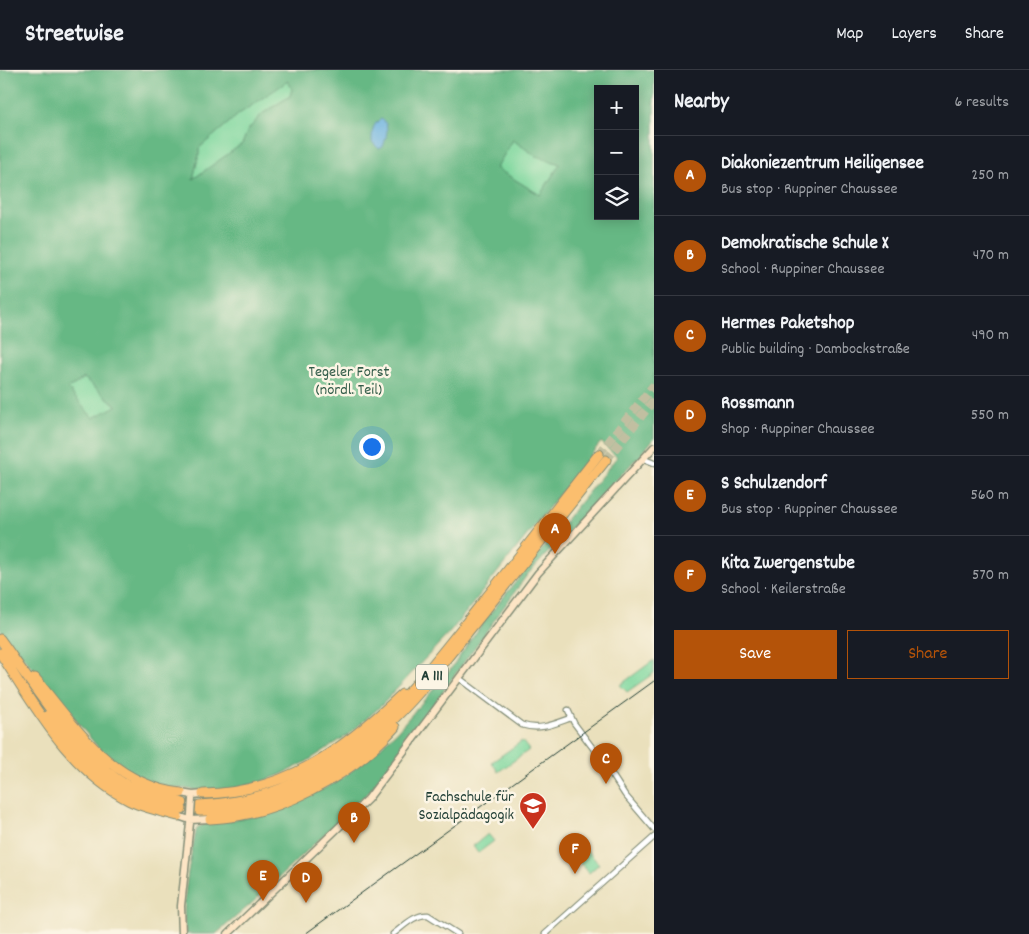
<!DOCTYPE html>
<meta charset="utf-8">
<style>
body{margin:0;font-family:Dekko,sans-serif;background:#20242c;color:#f1f3f6}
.controls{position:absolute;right:15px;top:15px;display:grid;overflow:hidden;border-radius:0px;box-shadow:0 2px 12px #0003}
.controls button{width:45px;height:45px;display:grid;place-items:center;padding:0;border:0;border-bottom:1px solid #363941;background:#171b24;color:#f1f3f6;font:25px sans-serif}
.you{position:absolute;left:371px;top:376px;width:18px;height:18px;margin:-12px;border:4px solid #fff;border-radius:50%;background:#1a73e8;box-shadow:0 0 0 8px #1a73e833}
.badge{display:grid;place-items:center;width:32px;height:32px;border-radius:50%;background:#b45309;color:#fff;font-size:16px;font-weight:700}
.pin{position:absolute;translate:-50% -41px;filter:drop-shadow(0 1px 2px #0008)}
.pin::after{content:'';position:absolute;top:26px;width:18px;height:15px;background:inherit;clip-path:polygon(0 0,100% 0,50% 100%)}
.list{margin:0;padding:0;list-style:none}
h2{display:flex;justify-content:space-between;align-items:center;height:65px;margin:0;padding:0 20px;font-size:21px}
h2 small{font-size:16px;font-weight:400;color:#9ea1a6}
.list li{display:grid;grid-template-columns:32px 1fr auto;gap:15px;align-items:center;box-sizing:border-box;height:80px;padding:0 20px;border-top:1px solid #363941}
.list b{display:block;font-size:19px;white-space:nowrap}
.list p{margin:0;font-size:16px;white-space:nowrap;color:#9ea1a6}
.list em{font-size:16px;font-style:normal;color:#9ea1a6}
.actions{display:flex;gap:10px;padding:15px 20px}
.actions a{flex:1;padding:11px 0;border:1px solid #b45309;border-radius:0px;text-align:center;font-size:18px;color:#b45309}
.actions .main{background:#b45309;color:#fff}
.icon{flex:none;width:28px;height:28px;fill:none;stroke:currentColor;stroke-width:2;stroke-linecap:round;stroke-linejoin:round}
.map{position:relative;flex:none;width:654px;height:864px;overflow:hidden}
header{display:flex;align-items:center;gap:30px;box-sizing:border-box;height:70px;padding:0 25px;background:#171b24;border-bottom:1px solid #363941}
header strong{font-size:24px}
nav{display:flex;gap:28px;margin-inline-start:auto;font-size:18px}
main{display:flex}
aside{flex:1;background:#171b24}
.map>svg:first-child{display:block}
</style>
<header>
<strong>Streetwise</strong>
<nav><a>Map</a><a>Layers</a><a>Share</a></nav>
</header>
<main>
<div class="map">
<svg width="654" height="864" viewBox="0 0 654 864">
<rect width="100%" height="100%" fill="#fcf5e5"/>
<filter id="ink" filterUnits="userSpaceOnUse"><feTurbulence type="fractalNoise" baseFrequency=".02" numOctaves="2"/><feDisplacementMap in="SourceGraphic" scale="10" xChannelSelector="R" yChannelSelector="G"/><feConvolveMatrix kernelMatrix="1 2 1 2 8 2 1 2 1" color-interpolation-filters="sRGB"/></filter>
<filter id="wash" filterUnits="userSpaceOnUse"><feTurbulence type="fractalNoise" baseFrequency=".0096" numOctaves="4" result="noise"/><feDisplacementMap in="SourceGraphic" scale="20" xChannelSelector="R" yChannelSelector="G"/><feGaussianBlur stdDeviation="1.12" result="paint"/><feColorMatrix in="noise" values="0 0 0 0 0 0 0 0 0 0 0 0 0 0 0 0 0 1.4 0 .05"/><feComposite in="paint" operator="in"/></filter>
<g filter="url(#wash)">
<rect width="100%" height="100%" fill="#eae0bc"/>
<path fill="#7dd79d" stroke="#4e8a68" d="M287 11 292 19 290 26 262 44 248 60 242 74 193 109 199 84V78L239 44Z
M513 70 536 86 560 94 540 125 496 98Z
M84 308 117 336 93 348 68 319Z
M654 590V603L627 622 620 615Z
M522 671 529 680 498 702 492 692Z
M488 764 494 771 478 783 473 776Z
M580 773 599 794 589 803 570 782Z"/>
<path fill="#66b884" stroke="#427a5c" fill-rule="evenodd" d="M0 0H654V368L638 389 637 388 527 505 374 717 251 834 216 864H186C180 838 190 788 196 761L198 757 208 753 257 746 277 739 308 726 335 713 371 686 398 660 448 603 484 551 617 387 601 372 451 561 381 636 348 665 306 692 280 705 254 714 227 720H195L169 717 151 712 123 698 101 681 0 559ZM288 11 292 19 290 26 262 44 248 60 242 74 193 109 199 84V78L239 44ZM598 19H635V146H598ZM513 70 536 86 560 94 540 125 496 98ZM84 308 116 335V336L93 348 68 319Z"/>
<path fill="#68b1e0" stroke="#44778a" d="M381 49C391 54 386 68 383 77L379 79 372 72C372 62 372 54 381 49Z"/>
</g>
<g filter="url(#ink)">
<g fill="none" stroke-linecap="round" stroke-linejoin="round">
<path stroke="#c1bfa1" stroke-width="9" stroke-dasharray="9 4.5" stroke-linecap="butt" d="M599 384 654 315
M606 390 654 330"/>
<defs>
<path id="street" d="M644 389 654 393
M459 608 522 655C540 661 554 654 571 648
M568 640 574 653 607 697 625 725 654 759
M393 864C404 856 415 844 428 845L458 864
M545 864 654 767"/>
<path id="secondary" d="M181 723 193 725 203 724
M178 746 190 750 210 749
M182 864 181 836 191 744
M228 864 368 729 538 503 654 377"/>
<path id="highway" d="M0 569C31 612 77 685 122 712 141 723 162 728 183 733
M0 583C36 638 69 700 130 731 145 738 162 742 178 746
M35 608C76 657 111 715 181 723
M48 645C86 697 117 725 182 739
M203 724C285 723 344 679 402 624
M199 735C332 731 402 633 477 539 518 488 558 436 599 384
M199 741C289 744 367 683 423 618L606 390
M210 749C277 746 351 707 395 657"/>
</defs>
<use href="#street" stroke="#848e78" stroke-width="7"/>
<use href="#secondary" stroke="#848e78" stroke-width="9"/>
<use href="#highway" stroke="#848e78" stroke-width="11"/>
<use href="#street" stroke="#fff" stroke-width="4.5"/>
<use href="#secondary" stroke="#fde5c5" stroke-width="6"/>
<use href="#highway" stroke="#fbbe6e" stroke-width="9"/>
<path stroke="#1f3d34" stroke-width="1" d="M305 864 654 611"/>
<defs>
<path id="secondary-bridge" d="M191 744 192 729"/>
</defs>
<use href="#secondary-bridge" stroke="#848e78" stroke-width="9" stroke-linecap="butt"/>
<use href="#secondary-bridge" stroke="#fde5c5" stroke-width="6"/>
</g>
</g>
<defs>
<symbol id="school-pin" viewBox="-11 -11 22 30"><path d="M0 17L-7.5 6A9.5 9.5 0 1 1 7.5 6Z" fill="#c8321e" stroke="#fcf5e5"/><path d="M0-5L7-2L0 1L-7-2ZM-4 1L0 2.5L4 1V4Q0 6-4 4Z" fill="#fff"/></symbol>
</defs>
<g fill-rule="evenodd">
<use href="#school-pin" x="517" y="720" width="32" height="43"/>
</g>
<g text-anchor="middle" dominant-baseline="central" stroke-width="5" stroke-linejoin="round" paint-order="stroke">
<rect fill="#fcf5e5" stroke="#617469" stroke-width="1" x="416" y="594.5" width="32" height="25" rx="4"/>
<g font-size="15" font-weight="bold" fill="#1f3d34">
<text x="432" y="607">A 111</text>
</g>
<g font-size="16" fill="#325c49" stroke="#fcf5e5">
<text x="349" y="302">Tegeler Forst<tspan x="349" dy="18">(nördl. Teil)</tspan></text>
</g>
<g font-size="16" fill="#1f3d34" stroke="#fcf5e5" text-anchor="end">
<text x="514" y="727">Fachschule für<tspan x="514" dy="18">Sozialpädagogik</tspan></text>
</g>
</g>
</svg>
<div class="controls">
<button>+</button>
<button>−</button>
<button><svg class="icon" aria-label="layers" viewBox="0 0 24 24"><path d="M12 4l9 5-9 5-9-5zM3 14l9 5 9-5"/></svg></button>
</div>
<div class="you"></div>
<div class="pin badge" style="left:555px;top:484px">A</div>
<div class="pin badge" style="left:354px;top:773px">B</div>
<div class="pin badge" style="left:606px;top:714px">C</div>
<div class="pin badge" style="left:306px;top:833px">D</div>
<div class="pin badge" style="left:263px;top:831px">E</div>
<div class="pin badge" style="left:575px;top:804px">F</div>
</div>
<aside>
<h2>Nearby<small>6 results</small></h2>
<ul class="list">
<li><span class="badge">A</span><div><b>Diakoniezentrum Heiligensee</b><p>Bus stop · Ruppiner Chaussee</p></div><em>250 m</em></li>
<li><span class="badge">B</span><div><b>Demokratische Schule X</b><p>School · Ruppiner Chaussee</p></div><em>470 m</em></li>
<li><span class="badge">C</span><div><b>Hermes Paketshop</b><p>Public building · Dambockstraße</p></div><em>490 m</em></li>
<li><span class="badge">D</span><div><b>Rossmann</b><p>Shop · Ruppiner Chaussee</p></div><em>550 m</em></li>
<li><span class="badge">E</span><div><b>S Schulzendorf</b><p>Bus stop · Ruppiner Chaussee</p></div><em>560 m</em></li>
<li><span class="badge">F</span><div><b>Kita Zwergenstube</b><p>School · Keilerstraße</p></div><em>570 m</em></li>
</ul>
<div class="actions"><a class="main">Save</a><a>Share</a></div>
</aside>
</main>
